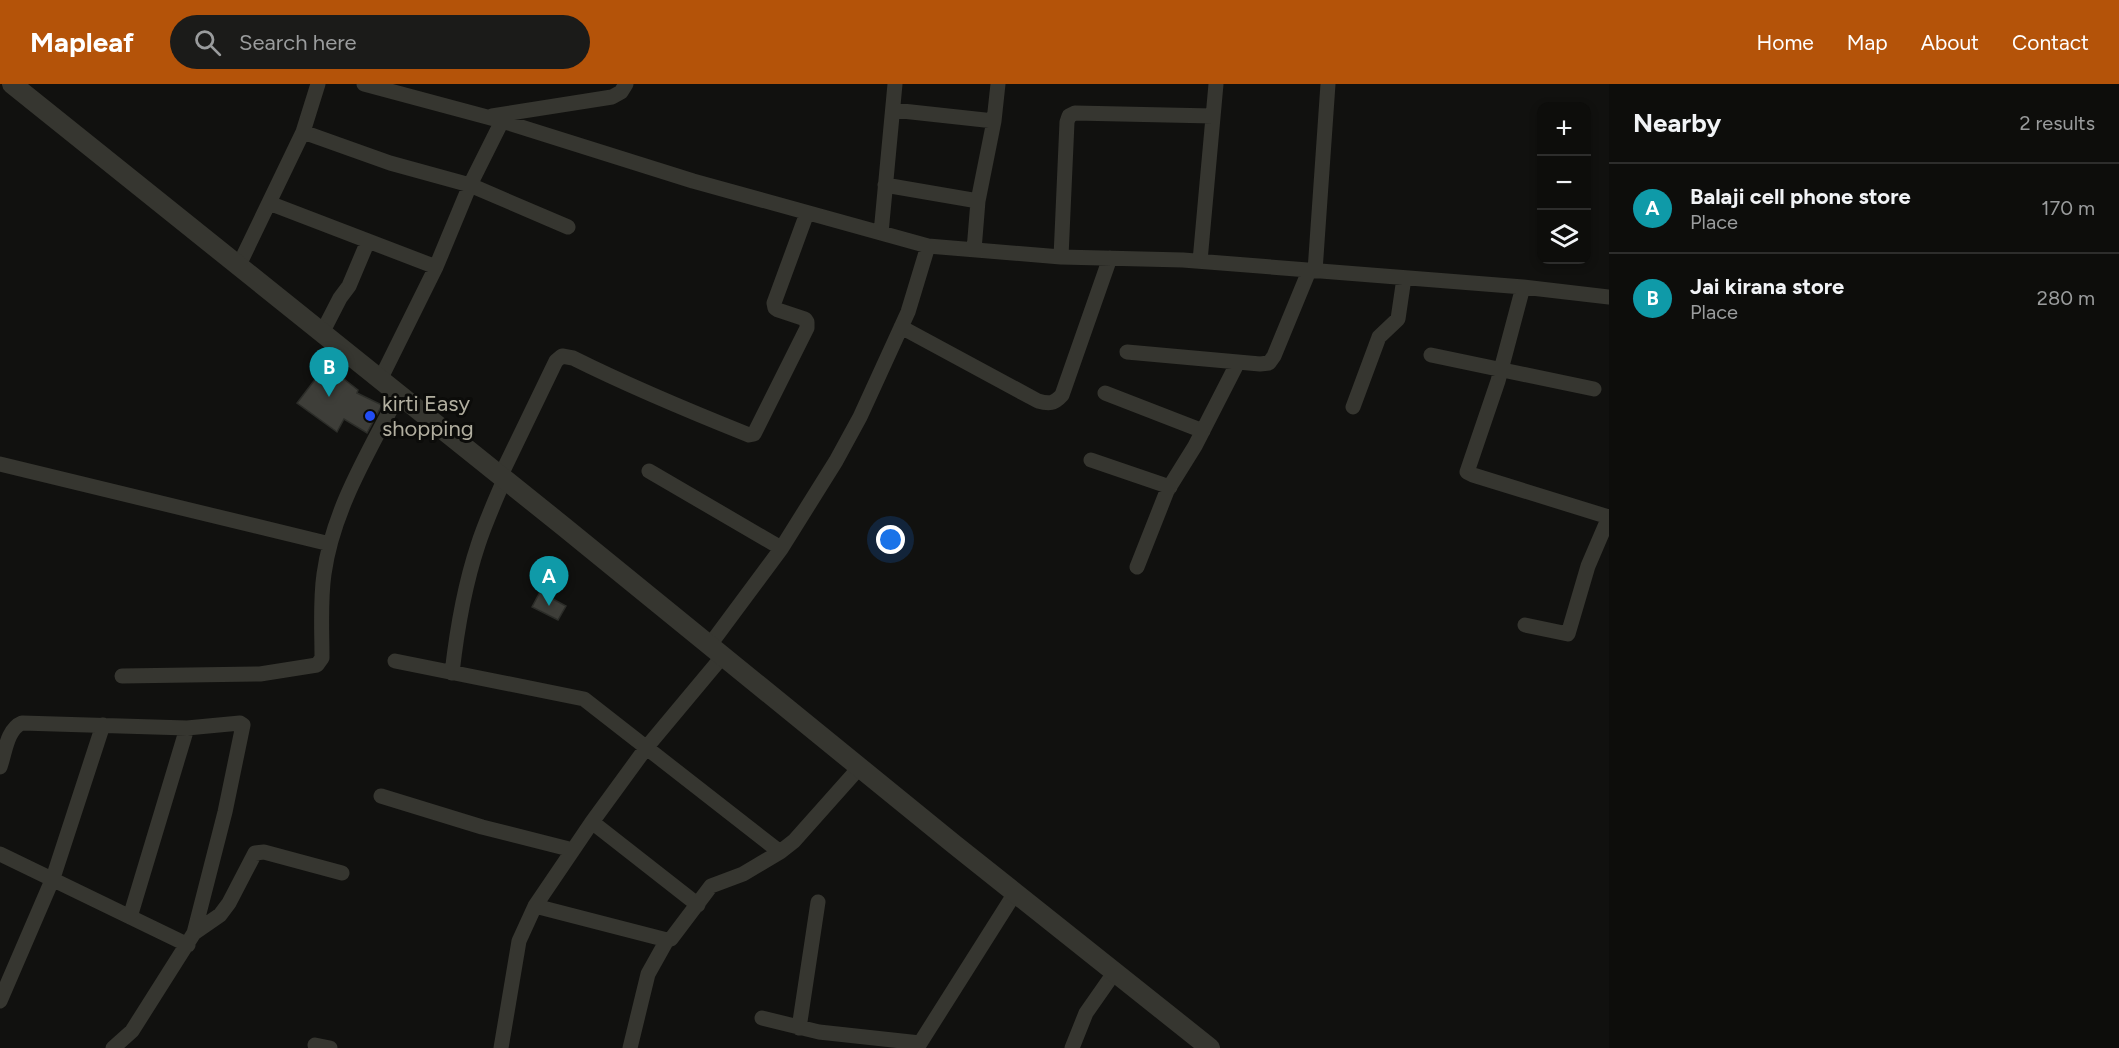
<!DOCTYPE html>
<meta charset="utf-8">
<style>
body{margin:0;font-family:Figtree,sans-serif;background:#1b1b19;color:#f1f3f6}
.controls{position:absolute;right:18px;top:18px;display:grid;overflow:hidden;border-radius:12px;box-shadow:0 3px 9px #0003}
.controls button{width:54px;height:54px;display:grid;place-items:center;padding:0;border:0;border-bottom:2px solid #2d2d2c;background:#0d0d0b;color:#f1f3f6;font:30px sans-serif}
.you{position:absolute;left:891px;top:456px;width:21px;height:21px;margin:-15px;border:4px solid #fff;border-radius:50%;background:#1a73e8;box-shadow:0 0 0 9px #1a73e833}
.badge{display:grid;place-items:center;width:39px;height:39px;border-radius:50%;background:#b45309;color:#fff;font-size:20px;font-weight:700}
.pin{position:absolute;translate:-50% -50px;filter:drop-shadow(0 2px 3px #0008)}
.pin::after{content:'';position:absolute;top:32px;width:21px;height:18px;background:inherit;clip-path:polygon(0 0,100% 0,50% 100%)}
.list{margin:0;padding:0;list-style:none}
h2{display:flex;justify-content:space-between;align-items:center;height:78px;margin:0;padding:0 24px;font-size:26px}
h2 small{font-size:20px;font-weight:400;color:#9a9c9d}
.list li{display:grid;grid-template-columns:39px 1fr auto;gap:18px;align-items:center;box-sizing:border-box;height:90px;padding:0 24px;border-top:2px solid #2d2d2c}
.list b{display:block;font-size:22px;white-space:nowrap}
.list p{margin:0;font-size:20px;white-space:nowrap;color:#9a9c9d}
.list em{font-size:20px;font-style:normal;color:#9a9c9d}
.icon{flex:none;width:33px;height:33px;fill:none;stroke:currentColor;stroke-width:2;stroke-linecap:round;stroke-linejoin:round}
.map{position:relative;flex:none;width:1609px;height:964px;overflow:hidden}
header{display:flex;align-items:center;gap:36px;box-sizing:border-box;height:84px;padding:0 30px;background:#b45309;color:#fff}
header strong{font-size:28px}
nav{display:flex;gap:33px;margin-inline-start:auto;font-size:21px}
.search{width:420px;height:54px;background:#1b1b19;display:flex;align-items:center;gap:15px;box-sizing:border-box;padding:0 21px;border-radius:33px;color:#9a9c9d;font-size:22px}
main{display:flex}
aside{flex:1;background:#0d0d0b}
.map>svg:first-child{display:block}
</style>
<header>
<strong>Mapleaf</strong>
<div class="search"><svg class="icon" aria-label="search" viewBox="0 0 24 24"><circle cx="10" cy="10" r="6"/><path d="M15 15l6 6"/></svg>Search here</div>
<nav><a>Home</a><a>Map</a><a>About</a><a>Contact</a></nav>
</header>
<main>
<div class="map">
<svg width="1609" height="964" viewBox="0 0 1609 964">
<rect width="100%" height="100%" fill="#11110f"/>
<path fill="#3e3e39" stroke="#2c2d29" stroke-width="1.5" d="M326 281 358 306 357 309 382 321 367 349 344 335 337 348 297 319Z
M540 508 566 522 558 536 532 523Z"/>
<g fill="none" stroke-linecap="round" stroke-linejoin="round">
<path stroke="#363630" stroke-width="15" d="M364 0 502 37 693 97 928 162 1061 173 1183 176 1523 203 1609 213
M893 26 994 37
M492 32 612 13 621 8 626 0
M303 48 390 79 470 101 568 143
M885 101 978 117
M269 119 436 183
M881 149 895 0
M974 166 978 117 994 37 998 0
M1061 173 1067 38 1069 32 1075 29 1213 32
M1200 177 1216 0
M239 181 303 48 318 0
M1315 187 1328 0
M1523 203 1498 297 1467 388 1473 391 1609 433
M901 243 1038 317C1049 320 1054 320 1062 311L1110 174
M322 249 340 214 349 202 368 157
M1127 268 1260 280 1269 279 1274 272 1309 187
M1431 271 1594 305
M380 296 436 183 470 101 502 37
M1105 309 1203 347
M1353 323 1379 253 1398 235 1404 194
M1091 376 1170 403
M0 380 330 460
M649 387 781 464
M500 393 556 277 562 272 573 274C631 303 689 327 749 351L754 350 807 244V238L805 235 778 226 775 224 774 219 807 129
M1137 483 1167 407 1195 362 1238 278
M1525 541 1568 550 1588 482 1609 433
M709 562 781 465 836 377 860 333 908 228 928 162
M395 577 584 615 780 768
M452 589C457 545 464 503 478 461 485 439 495 417 504 396
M122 592 260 590 317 581 322 574C322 546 320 518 324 490 333 425 369 368 398 311
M0 683C5 669 7 645 22 639L187 644 240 639 243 641 225 728 194 849 132 947 113 964
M381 712 482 743 573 766
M592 738 698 821
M0 770 188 861
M535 822 667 856 671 855 711 802 743 790 780 768 794 757 859 684
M130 833 187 644
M194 849 220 831 229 819 255 769 264 768 342 789
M0 917 53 794 103 641
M762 934 819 948 920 959
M799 944 818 818
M315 961 330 964
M501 964 519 857 535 822 592 738 646 664 722 573
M630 964 648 890 667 856
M917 964 1015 809
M1072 964 1086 929 1114 889"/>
<path stroke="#363630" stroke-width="20" d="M12 0 563 442 955 761 1210 964"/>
</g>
<circle fill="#224df6" stroke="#0c0c0a" stroke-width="2" cx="370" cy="332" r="6"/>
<g text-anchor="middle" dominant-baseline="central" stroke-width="6" stroke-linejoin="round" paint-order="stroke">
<g font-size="22" fill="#b2afa0" stroke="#0c0c0a" text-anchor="start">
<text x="382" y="319">kirti Easy<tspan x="382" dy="25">shopping</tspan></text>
</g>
</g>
</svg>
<div class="controls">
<button>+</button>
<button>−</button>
<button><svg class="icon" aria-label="layers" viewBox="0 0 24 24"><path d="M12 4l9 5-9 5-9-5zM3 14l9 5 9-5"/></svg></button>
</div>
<div class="you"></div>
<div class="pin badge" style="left:549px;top:522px;background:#0f9aa8">A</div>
<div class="pin badge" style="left:329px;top:313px;background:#0f9aa8">B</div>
</div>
<aside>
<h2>Nearby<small>2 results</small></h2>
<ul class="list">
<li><span class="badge" style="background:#0f9aa8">A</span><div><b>Balaji cell phone store</b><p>Place</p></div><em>170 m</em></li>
<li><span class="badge" style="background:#0f9aa8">B</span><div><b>Jai kirana store</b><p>Place</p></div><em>280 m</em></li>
</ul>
</aside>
</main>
